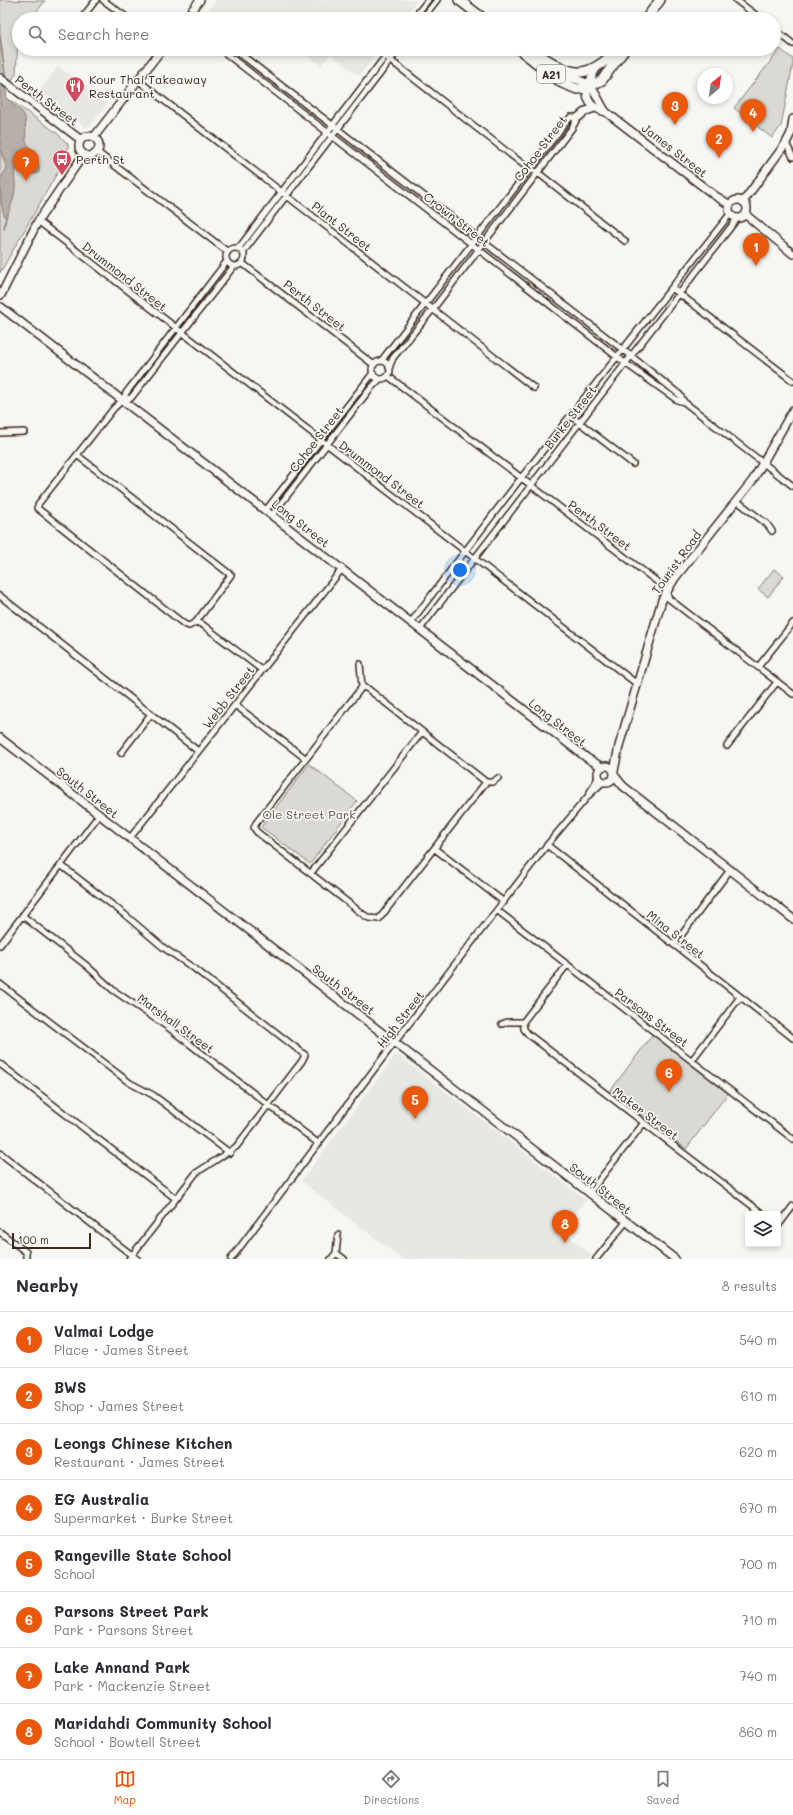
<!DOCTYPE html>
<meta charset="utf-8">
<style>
body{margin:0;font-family:Mali,sans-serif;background:#f7f7f7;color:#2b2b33}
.controls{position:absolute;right:12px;bottom:12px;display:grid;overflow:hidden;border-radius:4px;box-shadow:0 2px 6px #0003}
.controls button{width:36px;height:36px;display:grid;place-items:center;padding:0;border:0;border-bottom:1px solid #e1e1e2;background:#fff;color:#2b2b33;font:20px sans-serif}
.compass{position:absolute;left:697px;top:68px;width:36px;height:36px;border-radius:50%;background:#fff;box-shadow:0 2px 6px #0003;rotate:29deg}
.scale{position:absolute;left:12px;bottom:10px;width:79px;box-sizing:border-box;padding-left:4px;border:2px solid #3b2a1e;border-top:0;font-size:11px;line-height:14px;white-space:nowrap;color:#3b2a1e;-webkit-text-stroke:3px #f6f6f2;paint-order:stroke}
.you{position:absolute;left:460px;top:570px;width:14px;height:14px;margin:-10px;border:3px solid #fff;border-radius:50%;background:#1a73e8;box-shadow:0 0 0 6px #1a73e833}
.badge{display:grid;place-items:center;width:26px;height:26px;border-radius:50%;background:#ea580c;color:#fff;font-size:13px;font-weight:700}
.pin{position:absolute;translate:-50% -33px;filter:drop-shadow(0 1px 2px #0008)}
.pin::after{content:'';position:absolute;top:21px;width:14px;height:12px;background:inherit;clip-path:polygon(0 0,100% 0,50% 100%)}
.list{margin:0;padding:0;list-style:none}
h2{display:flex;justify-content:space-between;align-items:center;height:52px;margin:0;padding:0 16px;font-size:17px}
h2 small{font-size:13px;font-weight:400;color:#7c7c81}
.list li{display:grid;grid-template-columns:26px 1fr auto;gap:12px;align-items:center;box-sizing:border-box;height:56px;padding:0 16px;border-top:1px solid #e1e1e2}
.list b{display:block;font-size:15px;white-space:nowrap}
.list p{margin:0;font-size:13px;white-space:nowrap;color:#7c7c81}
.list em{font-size:13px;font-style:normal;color:#7c7c81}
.icon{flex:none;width:22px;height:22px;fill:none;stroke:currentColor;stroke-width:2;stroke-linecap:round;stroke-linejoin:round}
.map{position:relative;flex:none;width:793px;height:1259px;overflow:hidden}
.search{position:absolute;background:#fff;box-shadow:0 2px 6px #0003;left:12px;right:12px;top:12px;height:44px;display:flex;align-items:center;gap:10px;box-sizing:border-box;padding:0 14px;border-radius:22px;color:#7c7c81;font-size:15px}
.sheet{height:500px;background:#fff}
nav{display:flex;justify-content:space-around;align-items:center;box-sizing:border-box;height:56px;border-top:1px solid #e1e1e2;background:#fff;font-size:11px;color:#7c7c81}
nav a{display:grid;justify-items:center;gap:2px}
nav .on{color:#ea580c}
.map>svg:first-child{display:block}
</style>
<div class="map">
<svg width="793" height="1259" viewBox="0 0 793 1259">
<rect width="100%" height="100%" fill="#f6f6f2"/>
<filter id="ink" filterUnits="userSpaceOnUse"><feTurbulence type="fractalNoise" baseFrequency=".025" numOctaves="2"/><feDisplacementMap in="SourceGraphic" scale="8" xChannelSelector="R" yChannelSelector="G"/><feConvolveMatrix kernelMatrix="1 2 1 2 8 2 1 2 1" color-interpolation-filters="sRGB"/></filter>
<g filter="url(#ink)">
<path fill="#e8e7e2" d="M216 0H417L403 19H207L206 14Z
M246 49H269L263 57 258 58Z
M298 49H380L359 76 330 54 321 66Z
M58 66 107 104 90 126 85 127 40 91Z
M395 1056H399L586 1200 562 1231 591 1255 588 1259H402L301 1181Z"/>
<path fill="#dad9d3" stroke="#8a8278" d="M0 0 45 1 31 19H19L16 74 12 80 0 71Z
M780 49 793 59V64L781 126 772 138 734 108Z
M0 93 57 133 68 144V154L0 273Z
M774 569 784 576 768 597 758 589Z
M309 764 357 801 310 864 261 827Z
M653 1034 729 1092 686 1149 610 1091Z"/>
<path fill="#b6b0a9" stroke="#857a71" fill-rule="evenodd" d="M0 85 6 90 7 99 22 112 25 117 26 141 40 168 38 173C30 175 25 174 19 168L15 171C13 177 16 180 15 187 15 198 10 208 6 218 1 212 0 188 0 180 1 176 5 172 7 168L0 150ZM20 151 29 158 33 168 31 169 19 162Z"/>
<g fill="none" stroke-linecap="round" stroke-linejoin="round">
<path stroke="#857a71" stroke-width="1.5" d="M0 36 5 75
M4 229 6 217"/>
<defs>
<path id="street" d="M103 0 129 19
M736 0 761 19
M189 14 195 19
M81 19 96 0
M413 19 428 0
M422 19 437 0
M774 29 793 44
M220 49 625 363 677 400 684 402 793 486
M234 49 631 356 680 395 684 402
M385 56 529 169 537 172 625 241
M139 81 534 388
M786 143 793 157
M97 152 228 252
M38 221 637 684
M226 257a9 9 0 1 1 18 0a9 9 0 1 1-18 0Z
M238 249 391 49
M244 255V251L399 49
M242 263 374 365
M234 266 131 398 123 400 114 408 39 503 37 508 184 624 189 626 196 622 203 625 262 670
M672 288 793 381
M381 361 566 122 571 117H574L576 121 572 128 433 309 393 358 389 368
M372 370a9 9 0 1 1 18 0a9 9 0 1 1-18 0Z
M388 376 668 590V598L793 694
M123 400 126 393 227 261
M571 416 633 464
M0 433 24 432
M77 455 231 575 196 622
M737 501 767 524 772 531
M266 510 373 373
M272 515 370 389 380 379
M0 596 198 751
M411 622 521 478 730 214
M420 629 737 219
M360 664 362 687 256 823 254 828 257 832 364 915 369 918 379 919 486 782H493L498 778
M758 667 793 623
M362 687 368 689 486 782
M235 705 305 758
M727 746 777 682
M121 753 151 714
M590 792 599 776
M130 838 342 569
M547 845 793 1038
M435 849 504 902
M62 866 124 914 164 948 195 969 305 1055 302 1061 236 1147 196 1173 129 1259
M311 873 422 732
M498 911 793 1139
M23 916 87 966 113 990 169 1028 319 1144
M0 945 99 815
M674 945 730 870
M0 984 130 1083 153 1095 230 1153
M523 1022 524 1029 528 1034 763 1214
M523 1022 567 965
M502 1024 507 1022H523
M692 1060 740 997
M0 1064 175 1198
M0 1153 137 1259
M589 1193 643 1124
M778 1226 793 1206
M0 1232 26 1252V1259
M336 1253 344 1259
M231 1259 391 1047 547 845 589 795 604 781
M331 1259 336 1253 338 1235
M596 1259 626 1222"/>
<path id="secondary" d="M185 19 200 0
M548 60C552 79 575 77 587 83 594 87 600 104 606 112L714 195 730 205
M596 69C585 87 580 105 606 112
M0 78 81 140
M576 119 586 111 595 108
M79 146a10 10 0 1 1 20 0a10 10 0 1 1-20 0Z
M94 137 162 49
M729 209a9 9 0 1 1 18 0a9 9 0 1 1-18 0Z
M743 202 786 143 791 133 793 119
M746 215 793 254
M1 295 38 221 84 154
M1 307 587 758 602 767
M0 738 675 1259
M598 774a8 8 0 1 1 16 0a8 8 0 1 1-16 0Z
M614 771 619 746 662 600 675 578 753 480 793 410
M614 775 623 786 793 919"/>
<path id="highway" d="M459 0 484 19
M646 19 660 0
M519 49 562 83 577 89 587 88 602 80 625 49
M530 49C569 73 582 86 618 49"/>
</defs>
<use href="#street" stroke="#3b2a1e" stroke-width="8"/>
<use href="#secondary" stroke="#3b2a1e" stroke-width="10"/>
<use href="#highway" stroke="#3b2a1e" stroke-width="12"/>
<use href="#street" stroke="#f6f6f2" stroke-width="5"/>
<use href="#secondary" stroke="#f6f6f2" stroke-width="7"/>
<use href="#highway" stroke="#f6f6f2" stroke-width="9"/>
</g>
</g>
<defs>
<symbol id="restaurant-pin" viewBox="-11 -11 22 30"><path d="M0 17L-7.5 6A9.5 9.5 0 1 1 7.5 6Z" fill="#d1495b" stroke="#f6f6f2"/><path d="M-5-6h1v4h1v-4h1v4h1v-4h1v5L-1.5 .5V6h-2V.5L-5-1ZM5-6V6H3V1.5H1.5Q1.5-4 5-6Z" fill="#fff"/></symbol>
<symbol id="bus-pin" viewBox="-11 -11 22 30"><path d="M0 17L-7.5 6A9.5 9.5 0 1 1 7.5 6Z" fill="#d1495b" stroke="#f6f6f2"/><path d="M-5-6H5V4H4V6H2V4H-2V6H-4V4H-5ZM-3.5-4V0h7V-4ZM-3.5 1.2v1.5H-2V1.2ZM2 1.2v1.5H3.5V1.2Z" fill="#fff"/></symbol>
</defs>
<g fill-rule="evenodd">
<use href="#restaurant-pin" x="64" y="75" width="22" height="30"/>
<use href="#bus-pin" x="51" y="148" width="22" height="30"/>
</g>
<g text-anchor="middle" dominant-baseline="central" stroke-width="3.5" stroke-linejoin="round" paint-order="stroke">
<rect fill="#f6f6f2" stroke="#73675e" stroke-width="1" x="537" y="65" width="28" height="18" rx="3"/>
<g font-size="11" font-weight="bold" fill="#3b2a1e">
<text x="551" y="74">A21</text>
</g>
<g font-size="12" fill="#3b2a1e" stroke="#f6f6f2" text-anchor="start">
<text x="89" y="79">Kour Thai Takeaway<tspan x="89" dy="14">Restaurant</tspan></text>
<text x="76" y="159">Perth St</text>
</g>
<g font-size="12" fill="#3b2a1e" stroke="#f6f6f2">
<text transform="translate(47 100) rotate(37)">Perth Street</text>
<text transform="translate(540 148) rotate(-53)">Cohoe Street</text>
<text transform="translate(675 150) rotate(38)">James Street</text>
<text transform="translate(457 219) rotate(38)">Crown Street</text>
<text transform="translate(342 226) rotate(38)">Plant Street</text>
<text transform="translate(125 276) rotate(38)">Drummond Street</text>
<text transform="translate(315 305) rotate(38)">Perth Street</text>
<text transform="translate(570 417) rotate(-52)">Burke Street</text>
<text transform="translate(316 439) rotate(-52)">Cohoe Street</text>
<text transform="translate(382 474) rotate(37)">Drummond Street</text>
<text transform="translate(301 523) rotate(38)">Long Street</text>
<text transform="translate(600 525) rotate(37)">Perth Street</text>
<text transform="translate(676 562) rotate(-54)">Tourist Road</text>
<text transform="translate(228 697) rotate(-52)">Webb Street</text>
<text transform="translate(558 722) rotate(38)">Long Street</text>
<text transform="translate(88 792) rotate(38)">South Street</text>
<text transform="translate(676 934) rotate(38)">Mina Street</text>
<text transform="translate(344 989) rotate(37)">South Street</text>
<text transform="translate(652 1017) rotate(37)">Parsons Street</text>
<text transform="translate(400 1019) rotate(-52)">High Street</text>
<text transform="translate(176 1023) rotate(36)">Marshall Street</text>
<text transform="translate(646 1113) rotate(37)">Maker Street</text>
<text transform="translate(601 1188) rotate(38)">South Street</text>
</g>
<g font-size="12" fill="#63564b" stroke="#f6f6f2">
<text x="309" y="814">Ole Street Park</text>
</g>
</g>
</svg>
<div class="controls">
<button><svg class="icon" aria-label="layers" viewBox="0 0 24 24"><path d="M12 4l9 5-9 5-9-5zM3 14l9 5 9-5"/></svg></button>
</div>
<svg class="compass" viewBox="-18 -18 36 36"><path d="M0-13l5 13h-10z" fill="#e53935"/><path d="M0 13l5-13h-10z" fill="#7c7c81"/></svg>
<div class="scale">100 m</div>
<div class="you"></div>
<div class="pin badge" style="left:756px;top:266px">1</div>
<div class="pin badge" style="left:719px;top:158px">2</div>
<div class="pin badge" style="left:675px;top:125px">3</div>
<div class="pin badge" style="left:753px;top:132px">4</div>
<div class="pin badge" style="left:415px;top:1119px">5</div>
<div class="pin badge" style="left:669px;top:1092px">6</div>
<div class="pin badge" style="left:26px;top:181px">7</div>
<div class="pin badge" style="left:565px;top:1243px">8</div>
<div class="search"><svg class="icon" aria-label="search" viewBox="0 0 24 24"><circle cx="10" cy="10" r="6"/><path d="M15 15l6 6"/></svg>Search here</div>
</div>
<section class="sheet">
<h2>Nearby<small>8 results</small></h2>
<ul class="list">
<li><span class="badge">1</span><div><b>Valmai Lodge</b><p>Place · James Street</p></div><em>540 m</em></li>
<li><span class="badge">2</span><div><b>BWS</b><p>Shop · James Street</p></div><em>610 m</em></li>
<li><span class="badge">3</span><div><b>Leongs Chinese Kitchen</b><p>Restaurant · James Street</p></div><em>620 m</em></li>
<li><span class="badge">4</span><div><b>EG Australia</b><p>Supermarket · Burke Street</p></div><em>670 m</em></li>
<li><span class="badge">5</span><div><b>Rangeville State School</b><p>School</p></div><em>700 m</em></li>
<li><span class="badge">6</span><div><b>Parsons Street Park</b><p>Park · Parsons Street</p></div><em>710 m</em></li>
<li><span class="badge">7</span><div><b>Lake Annand Park</b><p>Park · Mackenzie Street</p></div><em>740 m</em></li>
<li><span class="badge">8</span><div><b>Maridahdi Community School</b><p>School · Bowtell Street</p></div><em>860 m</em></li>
</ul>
</section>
<nav>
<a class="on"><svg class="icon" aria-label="map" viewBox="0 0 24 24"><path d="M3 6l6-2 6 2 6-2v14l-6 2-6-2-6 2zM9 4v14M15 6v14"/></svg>Map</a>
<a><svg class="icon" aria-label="directions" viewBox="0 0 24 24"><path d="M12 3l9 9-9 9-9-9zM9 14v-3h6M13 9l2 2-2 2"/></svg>Directions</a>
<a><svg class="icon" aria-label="saved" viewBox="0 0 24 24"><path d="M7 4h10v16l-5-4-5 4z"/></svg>Saved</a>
</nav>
